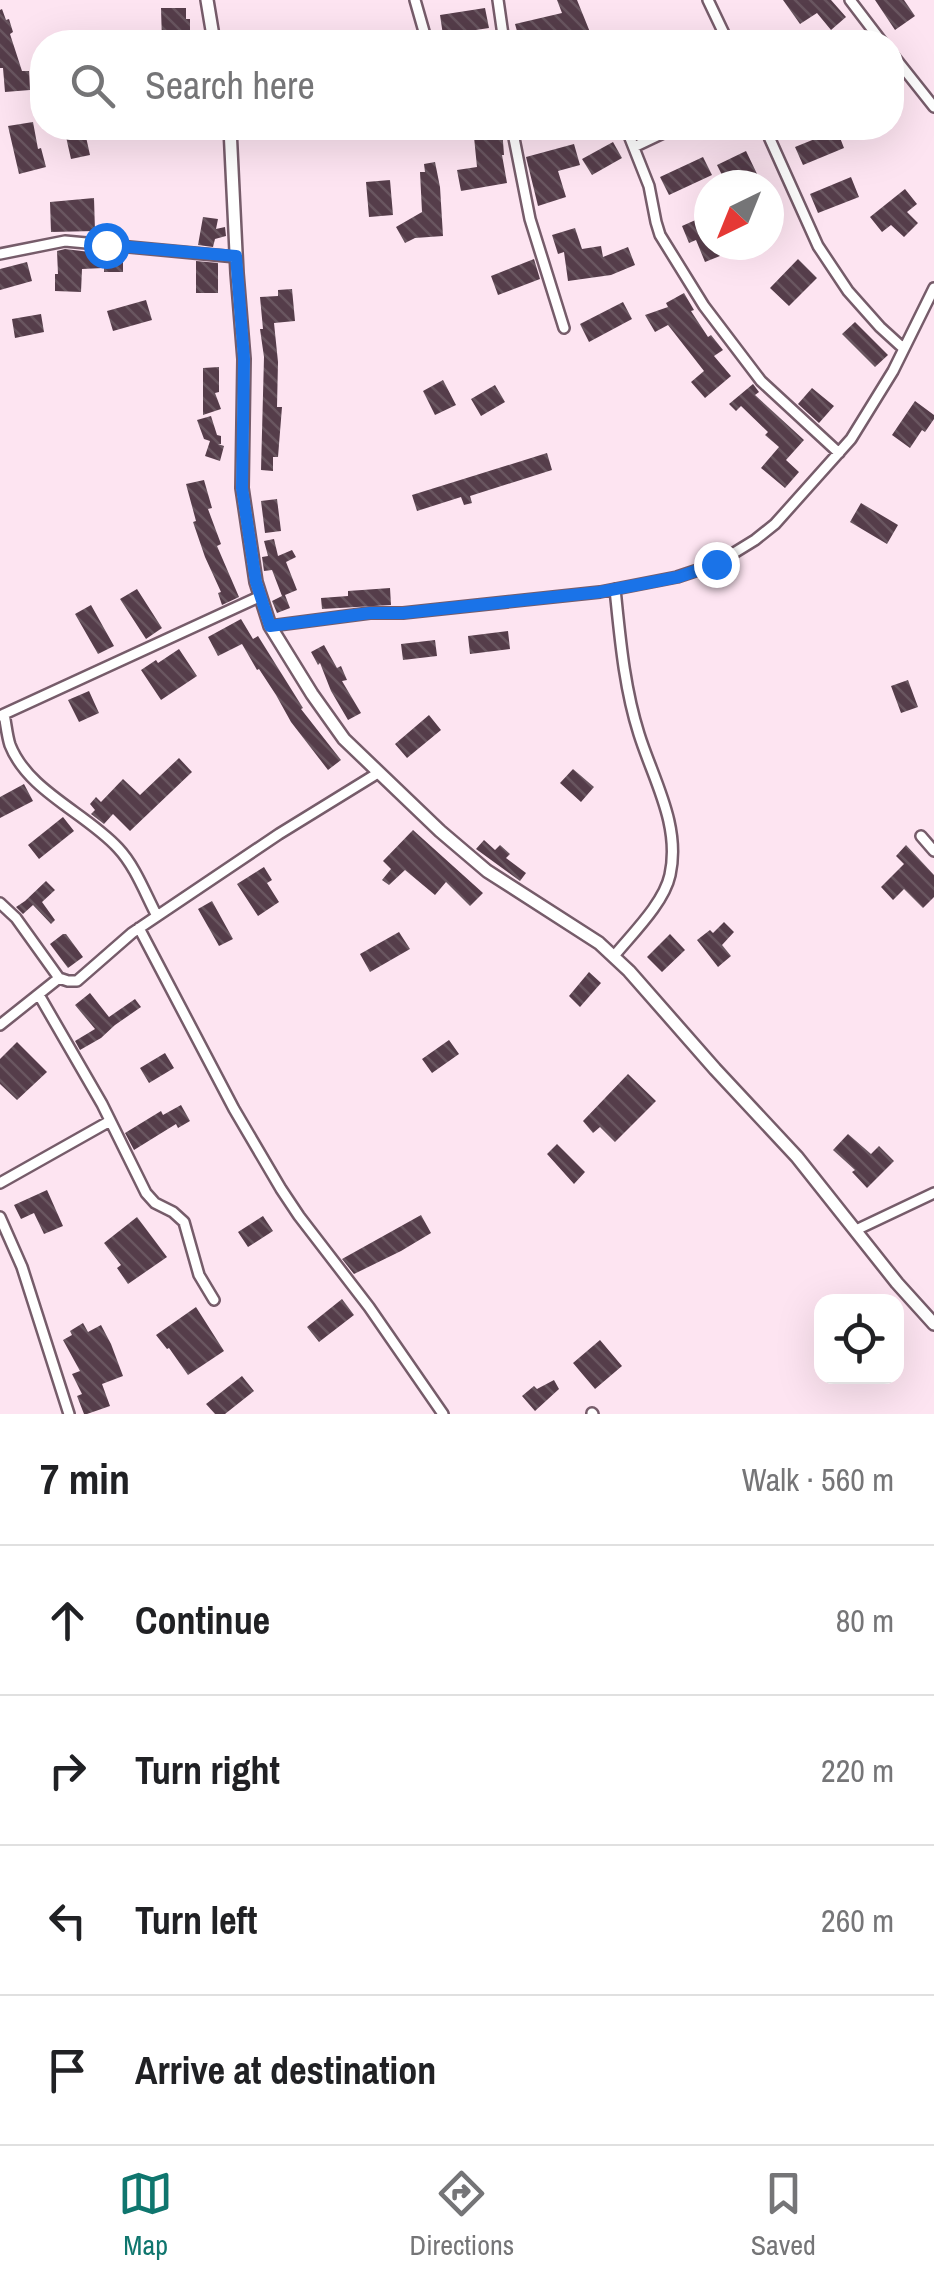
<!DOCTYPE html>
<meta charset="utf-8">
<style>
body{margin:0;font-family:"Archivo Narrow",sans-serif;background:#f2f2f2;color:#202124}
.controls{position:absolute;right:30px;bottom:30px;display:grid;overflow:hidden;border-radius:20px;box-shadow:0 10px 40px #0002}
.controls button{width:90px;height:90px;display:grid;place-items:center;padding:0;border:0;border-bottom:2px solid #e0e0e0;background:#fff;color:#202124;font:50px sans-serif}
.compass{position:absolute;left:694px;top:170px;width:90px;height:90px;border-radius:50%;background:#fff;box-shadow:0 10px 40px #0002;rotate:223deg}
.stop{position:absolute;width:30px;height:30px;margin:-22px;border:8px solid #1a73e8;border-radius:50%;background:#fff}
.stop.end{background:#1a73e8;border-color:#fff;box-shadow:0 2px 10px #0008}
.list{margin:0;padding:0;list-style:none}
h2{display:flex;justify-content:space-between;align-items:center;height:130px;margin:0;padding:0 40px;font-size:42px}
h2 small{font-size:32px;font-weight:400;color:#757577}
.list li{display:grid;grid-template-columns:65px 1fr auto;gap:30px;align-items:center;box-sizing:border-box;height:150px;padding:0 40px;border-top:2px solid #e0e0e0}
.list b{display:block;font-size:38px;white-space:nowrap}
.list em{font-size:32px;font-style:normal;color:#757577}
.icon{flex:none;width:55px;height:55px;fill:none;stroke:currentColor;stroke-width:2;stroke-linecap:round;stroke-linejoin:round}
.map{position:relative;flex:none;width:934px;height:1414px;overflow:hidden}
.search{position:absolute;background:#fff;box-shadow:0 10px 40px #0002;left:30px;right:30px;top:30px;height:110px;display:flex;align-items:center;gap:25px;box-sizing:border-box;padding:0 35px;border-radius:40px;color:#757577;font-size:38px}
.sheet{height:730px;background:#fff}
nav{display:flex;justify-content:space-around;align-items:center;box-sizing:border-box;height:140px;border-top:2px solid #e0e0e0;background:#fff;font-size:28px;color:#757577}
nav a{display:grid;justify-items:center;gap:5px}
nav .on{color:#0f766e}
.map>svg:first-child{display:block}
</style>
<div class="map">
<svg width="934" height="1414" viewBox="0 0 934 1414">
<defs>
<pattern id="building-back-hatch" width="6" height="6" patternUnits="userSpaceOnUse" patternTransform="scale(2.5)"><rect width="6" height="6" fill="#553d4a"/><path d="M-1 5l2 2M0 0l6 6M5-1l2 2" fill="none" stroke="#695660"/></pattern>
</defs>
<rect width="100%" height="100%" fill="#fde4f1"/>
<path fill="url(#building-back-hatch)" d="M557 0H577L594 42H574L570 32 529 42H520L515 24 562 13Z
M783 0H831L846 17 831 30 817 13 800 24Z
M875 0H904L915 16 895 30Z
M161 8H186V19H190V42H162Z
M485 8 489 28 443 35 440 15Z
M2 9 6 20 9 19 13 32 10 34 22 71H29L30 90 5 92 3 68H0V10Z
M33 122 38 149 41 148 46 167 19 174 8 126Z
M64 128H84L90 155 71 159Z
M456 128H502L504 155H502L507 183 461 191 457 170 477 167 474 137 458 139Z
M837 130 844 148 803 165 795 147Z
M613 142 622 158 592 175 582 159Z
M574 144 580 165 558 171 566 197 538 206 526 157Z
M746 151 759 178 746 185H727L717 165Z
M703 157 712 175 669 195 660 177Z
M435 162 440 187 443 236 415 238 405 243 396 227 422 212 420 172H425L424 164Z
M851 177 859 197 818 213 810 194Z
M390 180 393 215 369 217 366 182Z
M905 189 917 204 907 212 918 223 904 237 891 225 882 232 870 217Z
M94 198 95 231 51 232 50 202Z
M709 214V245H727L730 252 705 262 696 240 689 243 682 226Z
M203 217 218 219 216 229 225 227 226 236 215 239 213 247 198 245Z
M575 228 582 249 601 246 603 257 628 247 635 265 611 275 568 281 564 252 558 254 552 235Z
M65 249 90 252V254L123 255V272H104V268L82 269 81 292 55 291V274H58L57 251Z
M534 259 540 279 498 295 491 276Z
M798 259 817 278 789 306 770 288Z
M196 261 218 263V293H196Z
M27 262 32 281 0 290V269Z
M292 289 295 321 274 323 278 362 277 407H282L278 457H273V471L261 470 264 357 260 329H263L260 297 278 296V290Z
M684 293 694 310 691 311 708 337 711 335 723 350 714 356 731 376 705 398 691 382 704 371 668 325 655 332 645 315 668 307 666 303Z
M146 300 152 320 113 331 107 311Z
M623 302 632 319 589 342 580 324Z
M41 314 44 332 15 338 12 319Z
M855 322 888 355 875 367 842 334Z
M219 367V392L215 393 221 409 203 415V368Z
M443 380 456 405 435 415 423 391Z
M753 384 759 392 755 395 804 440 786 460 799 472 785 488 761 468 779 447 765 435 768 432 741 406 736 411 729 404Z
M495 385 505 402 481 416 471 399Z
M812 388 834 406 819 423 798 404Z
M915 401 934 415V419L925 432 922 430 910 448 892 435Z
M211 416 217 435 221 436V444H218L224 446 220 461 205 456 210 441 204 439 197 420Z
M547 453 552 470 470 496 472 503 464 505 461 497 417 511 412 495Z
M204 480 212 508 208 509 221 544 217 546 239 597 222 605 218 593 221 592 205 557 193 522 196 521 186 484Z
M277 499 281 531 265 533 261 501Z
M861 503 898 525 887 544 850 522Z
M274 539 278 556 292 550 296 557 286 562 297 590 285 595 290 608 277 613 272 601 282 596 272 570 264 571 262 557 268 556 264 541Z
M390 588 391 605 322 609 321 598 348 596V591Z
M137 589 162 628 146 639 120 599Z
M91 605 114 646 98 654 75 614Z
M241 619 253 639 258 636 303 708 301 709 341 760 328 770 291 722 276 695 259 669 257 670 242 644 218 656 208 637Z
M508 631 510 649 470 654 468 636Z
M435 640 437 656 403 660 401 644Z
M324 645 337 668 341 666 347 680 342 681 361 713 348 720 331 691 320 663 318 665 311 652Z
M179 649 197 676 161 700 141 670 156 660 158 663Z
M908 680 918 707 901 713 891 686Z
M89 691 99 713 79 722 68 700Z
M429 715 441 730 407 758 395 744Z
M179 758 192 772 130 831 113 814 104 824 91 814 95 810 90 804 96 797 101 802 123 779 140 795Z
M573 769 594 787 581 802 560 783Z
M24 784 33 801 0 818V797Z
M63 817 74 831 39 859 28 845Z
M413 830 483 893 470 906 446 882 435 895 405 870 389 885 382 880 391 869 383 861Z
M484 840 495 850 500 845 510 854 506 858 526 873 520 881 476 849Z
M906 845 934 875V897L923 908 904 889 893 900 881 887 904 864 896 856Z
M264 867 272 880 267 883 279 902 258 916 237 884Z
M46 881 55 890 42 902 55 920 51 924 33 905 23 914 16 907 25 901Z
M212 901 233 939 219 946 198 909Z
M724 922 734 932 722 945 731 956 718 967 697 940 710 930 713 933Z
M399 932 410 949 370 972 360 954Z
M63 934H66L83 957 68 968 50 944Z
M670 934 685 950 662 972 647 957Z
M589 972 601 983 580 1007 569 996Z
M90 993 109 1017 135 999 141 1007 115 1025 101 1038 80 1050 75 1041 95 1029 75 1005Z
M449 1040 459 1054 432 1073 422 1059Z
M17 1042 47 1072 17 1100 0 1084V1059Z
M165 1053 174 1068 149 1083 140 1068Z
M628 1074 656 1101 615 1142 600 1127 593 1133 583 1121Z
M181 1105 190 1121 178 1128 176 1124 134 1150 125 1133 161 1111 163 1115Z
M848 1134 871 1154 879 1146 894 1161 867 1188 852 1172 855 1170 833 1150Z
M557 1144 585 1172 574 1184 547 1154Z
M47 1190 63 1226 44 1234 34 1213 21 1219 14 1205Z
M421 1215 431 1233 401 1251 354 1274 342 1259Z
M263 1216 273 1231 248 1247 238 1232Z
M137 1217 167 1257 128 1284 117 1268 121 1265 104 1243Z
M342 1299 354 1315 319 1342 307 1327Z
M196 1307 224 1351 188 1375 169 1348 167 1349 156 1335Z
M83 1323 88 1332 101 1325 111 1344 123 1376 102 1384 110 1406 87 1414H84L77 1396 82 1394 72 1374 80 1371 63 1340 72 1335 70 1331Z
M600 1340 622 1366 595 1389 573 1363Z
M242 1376 254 1391 225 1414H215L206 1404Z
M554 1380 559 1389 535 1411 522 1396 534 1386 537 1389Z"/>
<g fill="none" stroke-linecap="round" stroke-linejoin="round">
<defs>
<path id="minor" d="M415 0 427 42
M498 0 504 42
M708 0 728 42
M850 0 882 42
M892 54 934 107
M512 128 530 219 564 328
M626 128 649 186 656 222 660 235 704 306 761 381 839 453
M765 128 818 246 848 291 880 327 903 348
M634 147 674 128
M0 254 65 241 236 257
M270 626 370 613H403L600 592 677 577 716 564 755 540 775 524 851 439 893 371 934 288
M4 714C6 724 7 736 10 745 28 791 86 813 118 848 135 866 145 893 157 916
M0 716 261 596
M921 836 934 851
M0 903 16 918 59 978 68 981H77L132 933 279 834 378 773
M139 928 234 1109 281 1189 299 1216 369 1307 443 1414
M614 956C632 934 664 903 670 875 681 825 653 779 639 734 624 687 620 637 615 589
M39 995 102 1104 146 1193 155 1203 173 1212 184 1222 199 1275 214 1300
M0 1025 59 978
M0 1183 110 1121
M0 1217 22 1267 69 1414
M856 1230 934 1193
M592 1413 593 1414"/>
<path id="tertiary" d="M207 0 214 42
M230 128 237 273 244 359 242 488 256 582 270 626 312 694 344 739 440 831 487 871 599 943 629 971 715 1069 797 1157 897 1283 934 1324"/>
</defs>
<use href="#minor" stroke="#765c6a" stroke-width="14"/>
<use href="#tertiary" stroke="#765c6a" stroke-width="16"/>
<use href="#minor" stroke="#fff" stroke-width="9"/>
<use href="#tertiary" stroke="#fff" stroke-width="11"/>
</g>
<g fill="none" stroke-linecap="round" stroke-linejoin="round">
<path stroke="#1a73e8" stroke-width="12" d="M106 245 236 256 244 359 242 488 256 582 270 626 370 613H403L600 592 678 577 716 564"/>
</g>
</svg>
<div class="controls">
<button><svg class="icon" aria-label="locate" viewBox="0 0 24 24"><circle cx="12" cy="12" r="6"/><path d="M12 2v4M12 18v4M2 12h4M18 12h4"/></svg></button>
</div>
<svg class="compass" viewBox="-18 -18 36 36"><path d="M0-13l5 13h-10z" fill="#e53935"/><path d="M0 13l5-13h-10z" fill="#757577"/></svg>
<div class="stop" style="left:106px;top:245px"></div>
<div class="stop end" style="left:716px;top:564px"></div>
<div class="search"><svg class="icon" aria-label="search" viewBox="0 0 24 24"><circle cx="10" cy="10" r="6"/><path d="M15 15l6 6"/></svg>Search here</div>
</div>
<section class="sheet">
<h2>7 min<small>Walk · 560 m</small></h2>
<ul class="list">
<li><svg class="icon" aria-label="ahead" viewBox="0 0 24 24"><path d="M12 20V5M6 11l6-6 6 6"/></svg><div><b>Continue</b></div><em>80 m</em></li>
<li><svg class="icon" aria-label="right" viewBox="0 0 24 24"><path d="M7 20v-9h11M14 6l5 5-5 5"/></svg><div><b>Turn right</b></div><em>220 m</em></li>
<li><svg class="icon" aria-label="left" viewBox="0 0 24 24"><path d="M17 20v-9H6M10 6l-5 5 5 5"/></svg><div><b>Turn left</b></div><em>260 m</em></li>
<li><svg class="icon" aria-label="arrive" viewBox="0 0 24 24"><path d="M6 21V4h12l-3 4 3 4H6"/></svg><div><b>Arrive at destination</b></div></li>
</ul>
</section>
<nav>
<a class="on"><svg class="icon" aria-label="map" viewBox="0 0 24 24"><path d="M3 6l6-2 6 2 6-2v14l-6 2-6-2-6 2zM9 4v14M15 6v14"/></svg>Map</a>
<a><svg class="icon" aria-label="directions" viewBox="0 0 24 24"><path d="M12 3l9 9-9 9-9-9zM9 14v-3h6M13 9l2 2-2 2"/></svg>Directions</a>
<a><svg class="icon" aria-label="saved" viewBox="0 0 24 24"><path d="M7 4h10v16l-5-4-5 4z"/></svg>Saved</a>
</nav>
